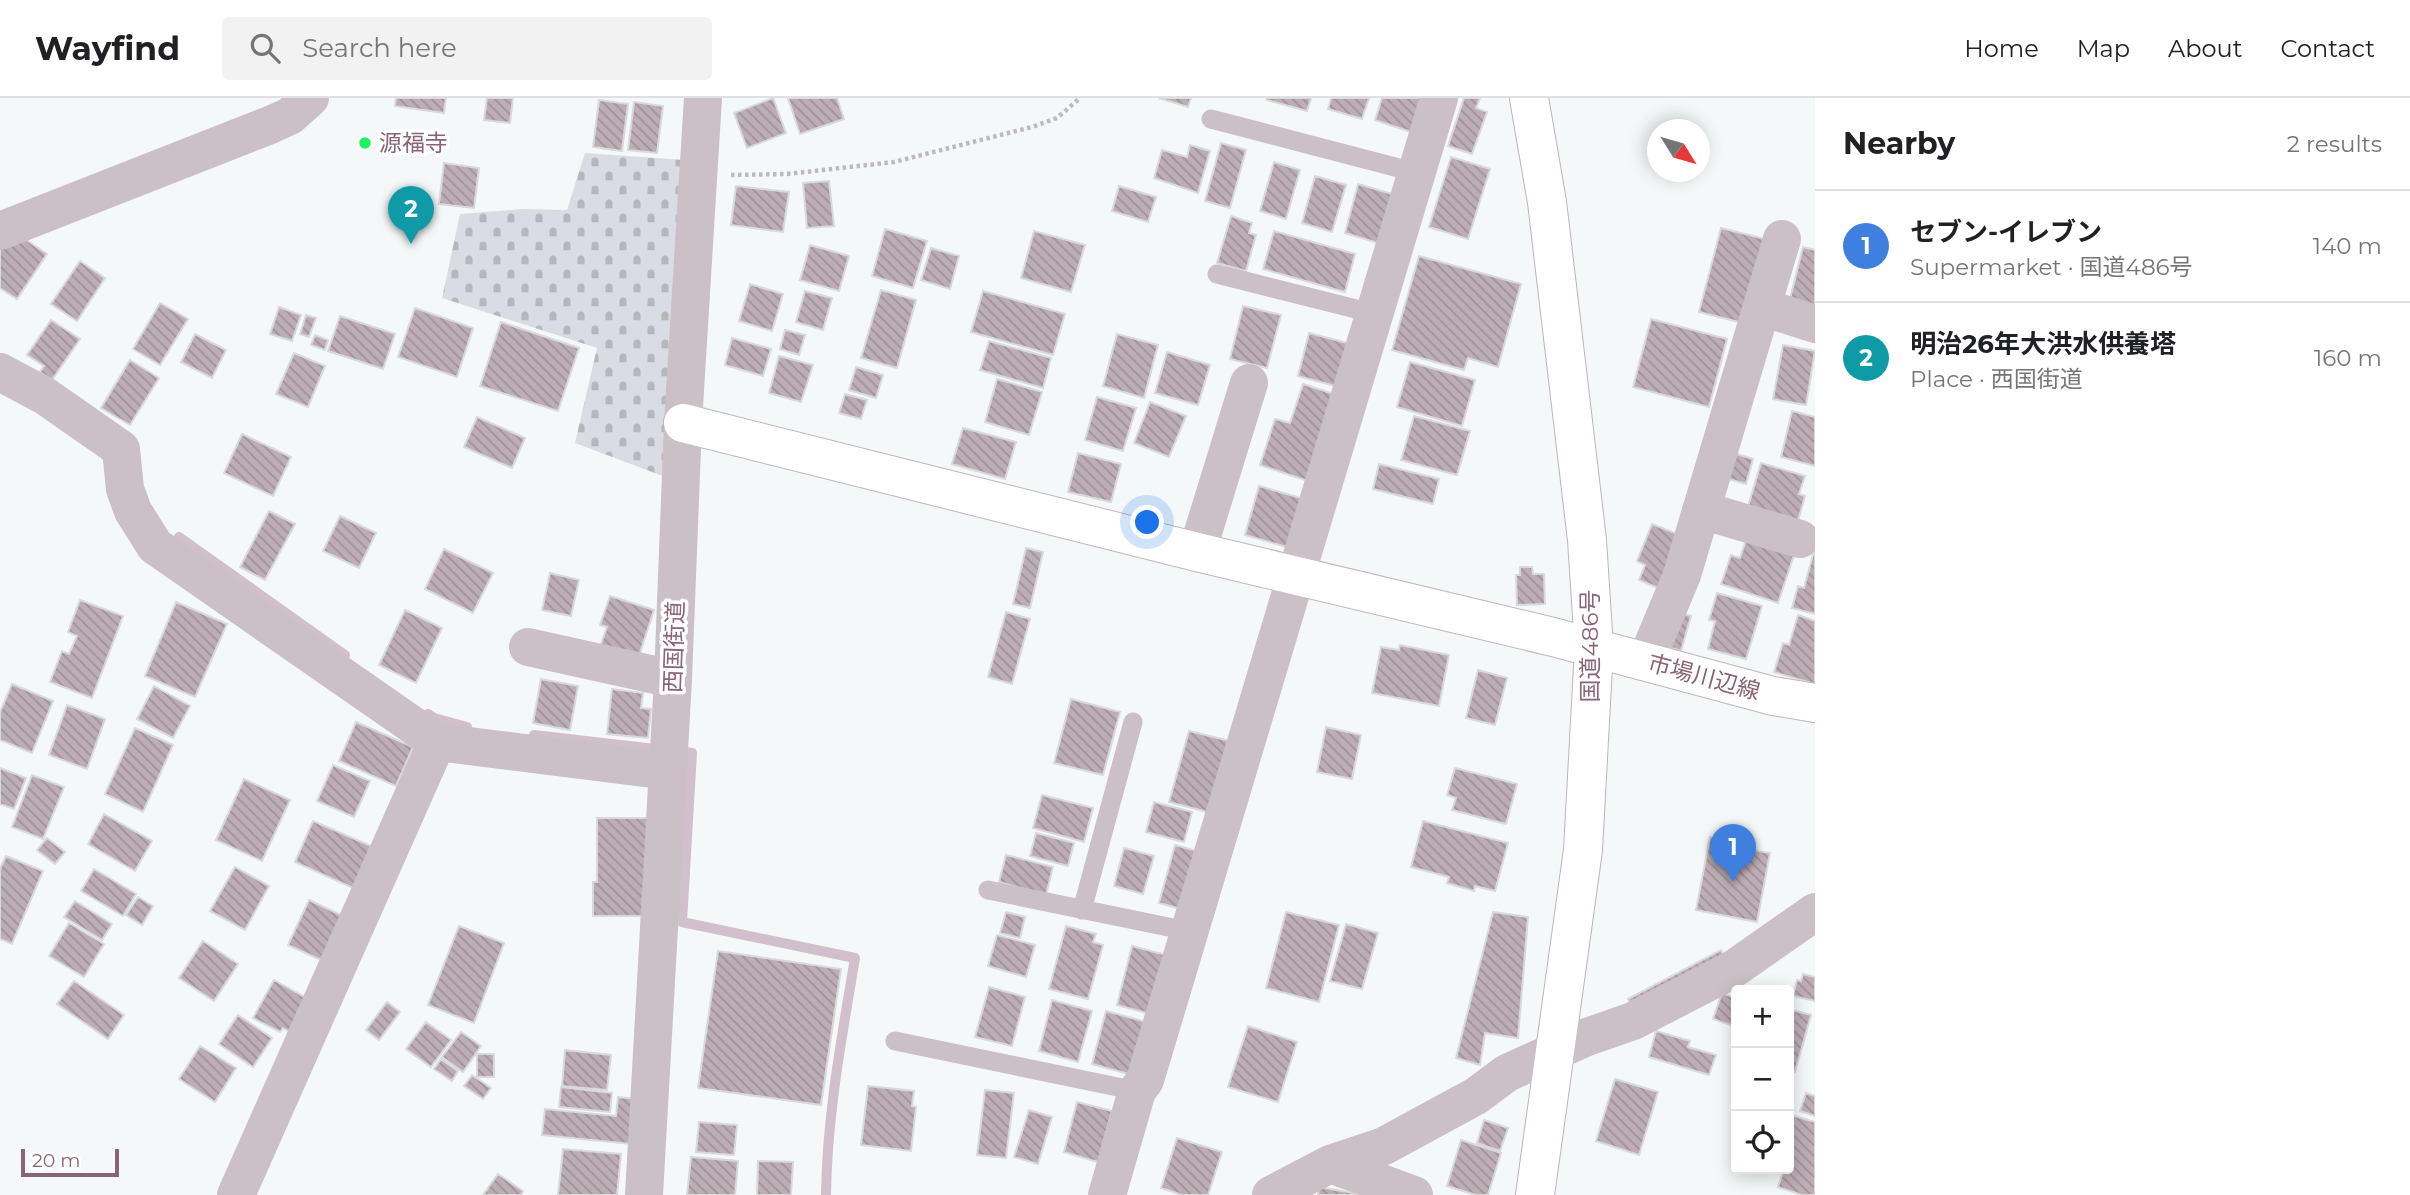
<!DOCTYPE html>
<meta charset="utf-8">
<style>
body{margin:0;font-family:Montserrat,"Noto Sans JP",sans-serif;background:#f2f2f2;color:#202124}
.controls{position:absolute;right:21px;bottom:21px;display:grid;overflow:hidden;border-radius:7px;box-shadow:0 4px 18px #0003}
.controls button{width:63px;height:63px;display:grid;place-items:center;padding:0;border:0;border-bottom:2px solid #e0e0e0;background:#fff;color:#202124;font:35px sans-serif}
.compass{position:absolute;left:1647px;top:21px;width:63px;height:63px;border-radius:50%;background:#fff;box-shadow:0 4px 18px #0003;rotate:127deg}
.scale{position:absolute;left:21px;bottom:18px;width:98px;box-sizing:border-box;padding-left:7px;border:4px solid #896475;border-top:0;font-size:19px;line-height:24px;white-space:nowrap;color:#896475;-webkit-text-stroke:5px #fff;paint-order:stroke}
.you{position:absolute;left:1148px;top:425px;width:24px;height:24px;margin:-18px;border:5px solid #fff;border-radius:50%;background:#1a73e8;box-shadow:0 0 0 10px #1a73e833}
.badge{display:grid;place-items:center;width:46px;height:46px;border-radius:50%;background:#2563eb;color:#fff;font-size:23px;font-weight:700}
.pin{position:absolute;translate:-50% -58px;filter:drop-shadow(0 2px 4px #0008)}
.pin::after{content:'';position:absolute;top:37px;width:24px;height:21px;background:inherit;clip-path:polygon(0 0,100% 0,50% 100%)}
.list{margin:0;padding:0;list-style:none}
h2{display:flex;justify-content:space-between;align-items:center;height:91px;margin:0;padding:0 28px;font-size:30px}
h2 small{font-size:23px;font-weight:400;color:#757577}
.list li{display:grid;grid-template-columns:46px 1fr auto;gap:21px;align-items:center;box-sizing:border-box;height:112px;padding:0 28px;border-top:2px solid #e0e0e0}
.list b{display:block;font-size:26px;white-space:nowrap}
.list p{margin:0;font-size:23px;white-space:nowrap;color:#757577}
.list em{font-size:23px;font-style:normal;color:#757577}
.icon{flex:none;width:38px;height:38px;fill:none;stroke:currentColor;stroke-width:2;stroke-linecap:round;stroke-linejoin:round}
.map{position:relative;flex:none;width:1815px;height:1097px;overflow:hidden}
header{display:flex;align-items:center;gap:42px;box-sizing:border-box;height:98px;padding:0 35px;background:#fff;border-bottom:2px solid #e0e0e0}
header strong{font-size:33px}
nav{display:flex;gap:38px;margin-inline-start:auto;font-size:24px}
.search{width:490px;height:63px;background:#f2f2f2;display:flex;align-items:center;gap:18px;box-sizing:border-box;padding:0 24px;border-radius:7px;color:#757577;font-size:26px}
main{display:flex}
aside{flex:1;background:#fff}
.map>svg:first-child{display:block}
</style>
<header>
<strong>Wayfind</strong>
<div class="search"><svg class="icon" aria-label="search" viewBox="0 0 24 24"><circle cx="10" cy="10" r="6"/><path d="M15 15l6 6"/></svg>Search here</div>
<nav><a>Home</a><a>Map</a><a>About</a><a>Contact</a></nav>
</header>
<main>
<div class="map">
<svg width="1815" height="1097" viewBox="0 0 1815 1097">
<defs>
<pattern id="cemetery-stones" width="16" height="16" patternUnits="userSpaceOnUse" patternTransform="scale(1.75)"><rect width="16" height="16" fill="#d9dce3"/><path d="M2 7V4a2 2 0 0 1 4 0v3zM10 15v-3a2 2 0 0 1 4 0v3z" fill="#b6b6bd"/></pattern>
<pattern id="building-back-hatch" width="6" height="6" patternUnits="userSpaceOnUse" patternTransform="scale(1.75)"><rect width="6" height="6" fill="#bdaeb5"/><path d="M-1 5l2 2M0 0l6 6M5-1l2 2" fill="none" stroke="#9f9198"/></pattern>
</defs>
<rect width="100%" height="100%" fill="#f5f8f8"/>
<path fill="url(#cemetery-stones)" d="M585 55 684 62 668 380 575 345 597 250 442 200 460 116 522 111 567 112Z"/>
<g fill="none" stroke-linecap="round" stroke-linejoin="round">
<path stroke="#d1c0cb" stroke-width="10" d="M179 439 345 557
M428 616 434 620 467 629
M534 637 655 651
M686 654 692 655 682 824 855 860C842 938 827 1017 826 1097"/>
</g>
<path fill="url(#building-back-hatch)" stroke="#d8dada" stroke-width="2" d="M396 0H446L444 15 395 8Z
M487 0H513L510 25 484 22Z
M773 0 786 35 747 50 734 15Z
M788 0H837L844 21 800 36Z
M1159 0H1191L1188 9Z
M1267 0H1311L1307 13 1267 2Z
M1331 0H1369L1362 21 1328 11Z
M1382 0H1429L1411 34 1375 22Z
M1464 0H1480L1476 10 1487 14 1472 56 1448 48Z
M599 2 628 6 622 53 593 49Z
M634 4 663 8 657 55 628 52Z
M1221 45 1246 52 1230 110 1205 103Z
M1190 47 1210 53 1198 95 1154 80 1162 52 1187 59Z
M1451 59 1490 71 1468 141 1429 129Z
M1274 64 1300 72 1286 121 1260 113Z
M444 65 479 70 474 110 439 106Z
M1315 78 1346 87 1332 134 1302 125Z
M829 83 834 128 807 130 803 85Z
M1358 86 1392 96 1378 145 1345 135Z
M736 88 789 94 783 134 731 127Z
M1119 88 1156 99 1148 124 1112 113Z
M1231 118 1252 125 1249 135 1256 137 1246 173 1217 165Z
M1721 130 1765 141 1743 225 1699 214Z
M885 131 927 143 913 190 872 178Z
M12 132 47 156 17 201 0 190V150Z
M1034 133 1085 147 1071 194 1021 180Z
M1274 133 1355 156 1345 194 1263 171Z
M810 147 849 158 839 193 800 182Z
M1803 149 1815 152V211L1789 205Z
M931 150 959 158 950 191 921 182Z
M1419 158 1521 186 1498 269 1468 260 1464 272 1392 252Z
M80 163 105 180 77 223 51 206Z
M750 186 783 196 772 233 739 223Z
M881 192 916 202 897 270 861 260Z
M805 193 832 200 823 232 796 224Z
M983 193 1065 216 1053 257 971 234Z
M160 205 188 221 160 267 133 251Z
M1243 208 1281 217 1267 270 1230 261Z
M279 209 301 217 292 243 270 236Z
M415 210 473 230 457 279 398 259Z
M306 217 316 220 309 239 300 236Z
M340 218 395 236 383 271 328 253Z
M1651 221 1727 241 1709 309 1633 289Z
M51 222 80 241 52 282 40 274 44 268 27 257Z
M501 224 579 250 558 313 480 288Z
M785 232 805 237 799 257 780 251Z
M1309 235 1351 246 1339 289 1298 278Z
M195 236 226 252 212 280 181 264Z
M1117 236 1158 247 1144 300 1103 288Z
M315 237 328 242 325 252 311 247Z
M732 240 771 251 763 278 725 267Z
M989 243 1051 260 1043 290 980 272Z
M1783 247 1815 253 1806 307 1773 301Z
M1167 254 1210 267 1198 307 1155 295Z
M294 255 325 268 308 309 276 296Z
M779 258 813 267 801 304 769 295Z
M130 262 159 280 130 327 101 310Z
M1410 264 1475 282 1462 328 1397 309Z
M856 269 883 277 876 300 849 292Z
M997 281 1042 294 1029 337 985 324Z
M1303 286 1340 298 1311 384 1260 367 1275 321 1290 325Z
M845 296 867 302 861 321 839 315Z
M1097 299 1136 310 1123 353 1085 342Z
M1150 304 1186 318 1169 359 1134 345Z
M1792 313 1815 319V368L1781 359Z
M1414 318 1470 333 1457 377 1401 362Z
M477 319 525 340 512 370 464 349Z
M963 330 1016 344 1005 381 952 366Z
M242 336 291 359 273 398 224 375Z
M1730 354 1753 361 1746 386 1722 379Z
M1078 355 1121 366 1111 404 1068 394Z
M1761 365 1805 378 1799 396 1805 398 1796 430 1746 415Z
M1379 366 1439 381 1433 406 1373 391Z
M1259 388 1304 401 1290 450 1245 437Z
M269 413 295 426 265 482 240 469Z
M340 418 376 435 359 470 323 453Z
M1652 426 1690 441 1668 494 1639 482 1645 467 1637 463Z
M1747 439 1795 454 1778 505 1721 486 1731 457 1740 460Z
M1815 449V516L1792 510 1798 488 1804 490Z
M1026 450 1043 454 1030 510 1013 506Z
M444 451 493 475 473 515 425 491Z
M1520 469H1532L1533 476H1544L1545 506 1517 507 1516 477H1520Z
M550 475 579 482 571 518 542 512Z
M1717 495 1762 508 1746 561 1708 551 1715 523 1709 522Z
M610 498 654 512 638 561 600 549 607 529 600 527Z
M80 502 123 518 92 600 50 584 62 553 69 556 77 538 68 534Z
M176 504 227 526 195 599 145 578Z
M405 512 442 530 416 585 379 567Z
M1672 513 1691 518 1681 553 1662 547Z
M1006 514 1030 521 1012 586 988 579Z
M1798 517 1815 523V586L1774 574 1783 545 1789 547Z
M1400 547 1449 557 1439 608 1372 595 1381 549 1399 552Z
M1478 572 1507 580 1495 627 1466 620Z
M541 581 578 588 570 632 533 625Z
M12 586 53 603 32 655 0 642V614Z
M154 588 190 608 173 640 137 621Z
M612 591 643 595 641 610 651 611 648 640 607 636Z
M1071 601 1120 614 1103 677 1054 665Z
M67 607 105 621 87 671 49 657Z
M356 624 413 649 396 688 339 663Z
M1326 629 1361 637 1352 681 1317 674Z
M135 630 173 647 143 714 105 696Z
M1189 633 1234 644 1215 716 1169 704Z
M333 667 370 683 354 719 317 703Z
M0 670 26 680 14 711 0 706Z
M1455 670 1517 686 1506 726 1452 712 1456 700 1447 697Z
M32 677 64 689 43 741 12 729Z
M244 681 290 702 262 763 216 742Z
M1042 697 1093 710 1084 744 1033 730Z
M1154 704 1192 714 1184 744 1146 734Z
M104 716 152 743 135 773 88 746Z
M597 720H647V818H593V784H597Z
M313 723 371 748 353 790 295 764Z
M1423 723 1508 745 1495 793 1475 788 1474 793 1447 785 1449 779 1411 769Z
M1036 735 1074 745 1068 768 1030 758Z
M1710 739 1730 742 1729 748 1770 755 1757 824 1696 812Z
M47 740 65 754 55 766 37 752Z
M1175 747 1204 755 1189 813 1159 805Z
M1124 750 1154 758 1143 796 1114 788Z
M1006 757 1053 769 1046 797 999 784Z
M6 758 43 773 12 846 0 841V771Z
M235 769 269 788 245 832 210 813Z
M94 771 136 796 123 818 81 793Z
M138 799 153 808 142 827 126 817Z
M309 802 343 818 323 863 288 847Z
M75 803 112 826 102 842 64 819Z
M1006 814 1025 819 1020 840 1000 835Z
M1286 814 1339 827 1319 904 1266 890Z
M1493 814 1528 819 1518 940 1485 935 1480 967 1456 960Z
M69 825 104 846 84 879 49 858Z
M1346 826 1378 835 1362 891 1330 883Z
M459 828 504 845 474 925 428 907Z
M1066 828 1096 836 1093 844 1103 847 1088 901 1049 891Z
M997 837 1035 847 1026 879 988 868Z
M203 843 238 866 214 903 179 880Z
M1132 848 1170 858 1154 917 1117 907Z
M1721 852 1728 866 1635 914 1628 901Z
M718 853 841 871 821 1007 698 990Z
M1803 876 1815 879V903L1793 898 1797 882 1801 883Z
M274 882 308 901 290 934 283 930 280 934 253 920Z
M74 883 124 917 108 941 57 906Z
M989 889 1025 899 1012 948 975 939Z
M1722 895 1736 900V929L1713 921Z
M1052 902 1092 913 1078 964 1039 953Z
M387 904 400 914 379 942 366 932Z
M1789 911 1811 917 1795 974 1791 973 1789 981Z
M1106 913 1150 925 1136 978 1092 966Z
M238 917 272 940 253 969 219 946Z
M426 924 451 942 431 969 406 951Z
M1248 928 1297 944 1278 1004 1228 989Z
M1656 933 1690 943 1688 949 1716 957 1709 977 1649 959Z
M461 934 481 948 463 974 442 959Z
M200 948 236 970 215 1004 179 981Z
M565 952 611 957 607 992 562 988Z
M477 956H494V979H477Z
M441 961 458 973 452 983 434 971Z
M472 977 491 990 483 1001 464 988Z
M1615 981 1658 994 1639 1057 1596 1043Z
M868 988 914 993 912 1008 916 1009 911 1053 861 1047Z
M561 989 612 995 610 1014 559 1009Z
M985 992 1014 995 1006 1060 977 1057Z
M1806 995 1815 998V1018L1800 1013Z
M618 999 636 1001 631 1046 542 1037 545 1011 616 1018Z
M1077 1004 1112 1013 1098 1064 1064 1054Z
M1029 1012 1052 1019 1038 1066 1014 1059Z
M1791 1017 1815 1024V1097H1802L1778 1089 1784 1071H1789V1023Z
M1484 1022 1508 1030 1500 1053 1477 1045Z
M699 1024 737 1027 734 1057 696 1054Z
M1177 1040 1222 1054 1208 1097H1182L1161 1090Z
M1461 1042 1501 1055 1488 1097H1476L1447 1088Z
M563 1051 621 1056 617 1097H558Z
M691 1059 738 1063 735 1097H687Z
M758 1063 793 1064 791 1097H757Z
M498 1076 523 1093 521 1097H483Z
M1319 1089 1365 1097H1318Z"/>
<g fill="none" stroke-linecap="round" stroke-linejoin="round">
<defs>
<path id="secondary" d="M683 325 1197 454 1553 539 1773 598 1815 605"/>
<path id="highway" d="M1529 0 1547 104 1587 442 1594 550 1583 752 1535 1097"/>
</defs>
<use href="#secondary" stroke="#c1b5ba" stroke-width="40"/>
<use href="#highway" stroke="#bdb4b8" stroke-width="40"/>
<path stroke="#c0b9bc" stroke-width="4.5" stroke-dasharray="3.5 3.5" stroke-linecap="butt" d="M731 77 787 76 894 64 1032 29 1057 20 1080 0"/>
<path stroke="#cac0c5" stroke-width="19" d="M1211 21 1418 75
M1217 176 1376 216
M988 792 1188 833
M1082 812 1133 624
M895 943 1137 993"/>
<path stroke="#cac0c5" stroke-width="38" d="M0 133 270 27 290 18 310 0
M1762 209 1815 226
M0 274 45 298 121 351 125 391 133 413 155 448 437 644 668 673
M1701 412 1800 441
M1197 454 1249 285
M528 549 673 581
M1646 563 1682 477 1782 141
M1330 1066 1414 1097
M236 1097 437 644
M644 1097 673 581 683 325 703 0
M1107 1097 1137 993 1145 982 1439 0
M1271 1097 1330 1066 1384 1048 1476 998 1507 975 1587 939 1633 923 1732 872 1815 814"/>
<use href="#secondary" stroke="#fff" stroke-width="38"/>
<use href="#highway" stroke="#fff" stroke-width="38"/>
</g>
<circle fill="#1af461" stroke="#fff" stroke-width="2.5" cx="365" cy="45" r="7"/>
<g text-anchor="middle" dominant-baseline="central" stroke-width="7" stroke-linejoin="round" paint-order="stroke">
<g font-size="23" fill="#896475" stroke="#fff" text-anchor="start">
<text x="379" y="45">源福寺</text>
</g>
<g font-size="23" fill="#896475" stroke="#fff">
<text transform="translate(1590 548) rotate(-90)">国道486号</text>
<text transform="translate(674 549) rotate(-88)">西国街道</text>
<text transform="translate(1704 579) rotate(15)">市場川辺線</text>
</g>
</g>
</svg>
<div class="controls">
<button>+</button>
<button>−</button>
<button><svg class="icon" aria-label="locate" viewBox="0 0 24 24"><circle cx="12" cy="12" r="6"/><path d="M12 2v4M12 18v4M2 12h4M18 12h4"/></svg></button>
</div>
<svg class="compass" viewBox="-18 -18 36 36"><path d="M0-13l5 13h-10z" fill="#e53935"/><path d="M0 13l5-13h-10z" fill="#757577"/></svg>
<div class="scale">20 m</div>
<div class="you"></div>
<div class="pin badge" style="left:1733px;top:784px;background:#3f7fe0">1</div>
<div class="pin badge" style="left:411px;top:146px;background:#0f9aa8">2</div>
</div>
<aside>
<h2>Nearby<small>2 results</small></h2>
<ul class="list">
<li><span class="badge" style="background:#3f7fe0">1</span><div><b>セブン-イレブン</b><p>Supermarket · 国道486号</p></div><em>140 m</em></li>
<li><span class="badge" style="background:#0f9aa8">2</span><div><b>明治26年大洪水供養塔</b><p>Place · 西国街道</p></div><em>160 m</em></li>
</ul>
</aside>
</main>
